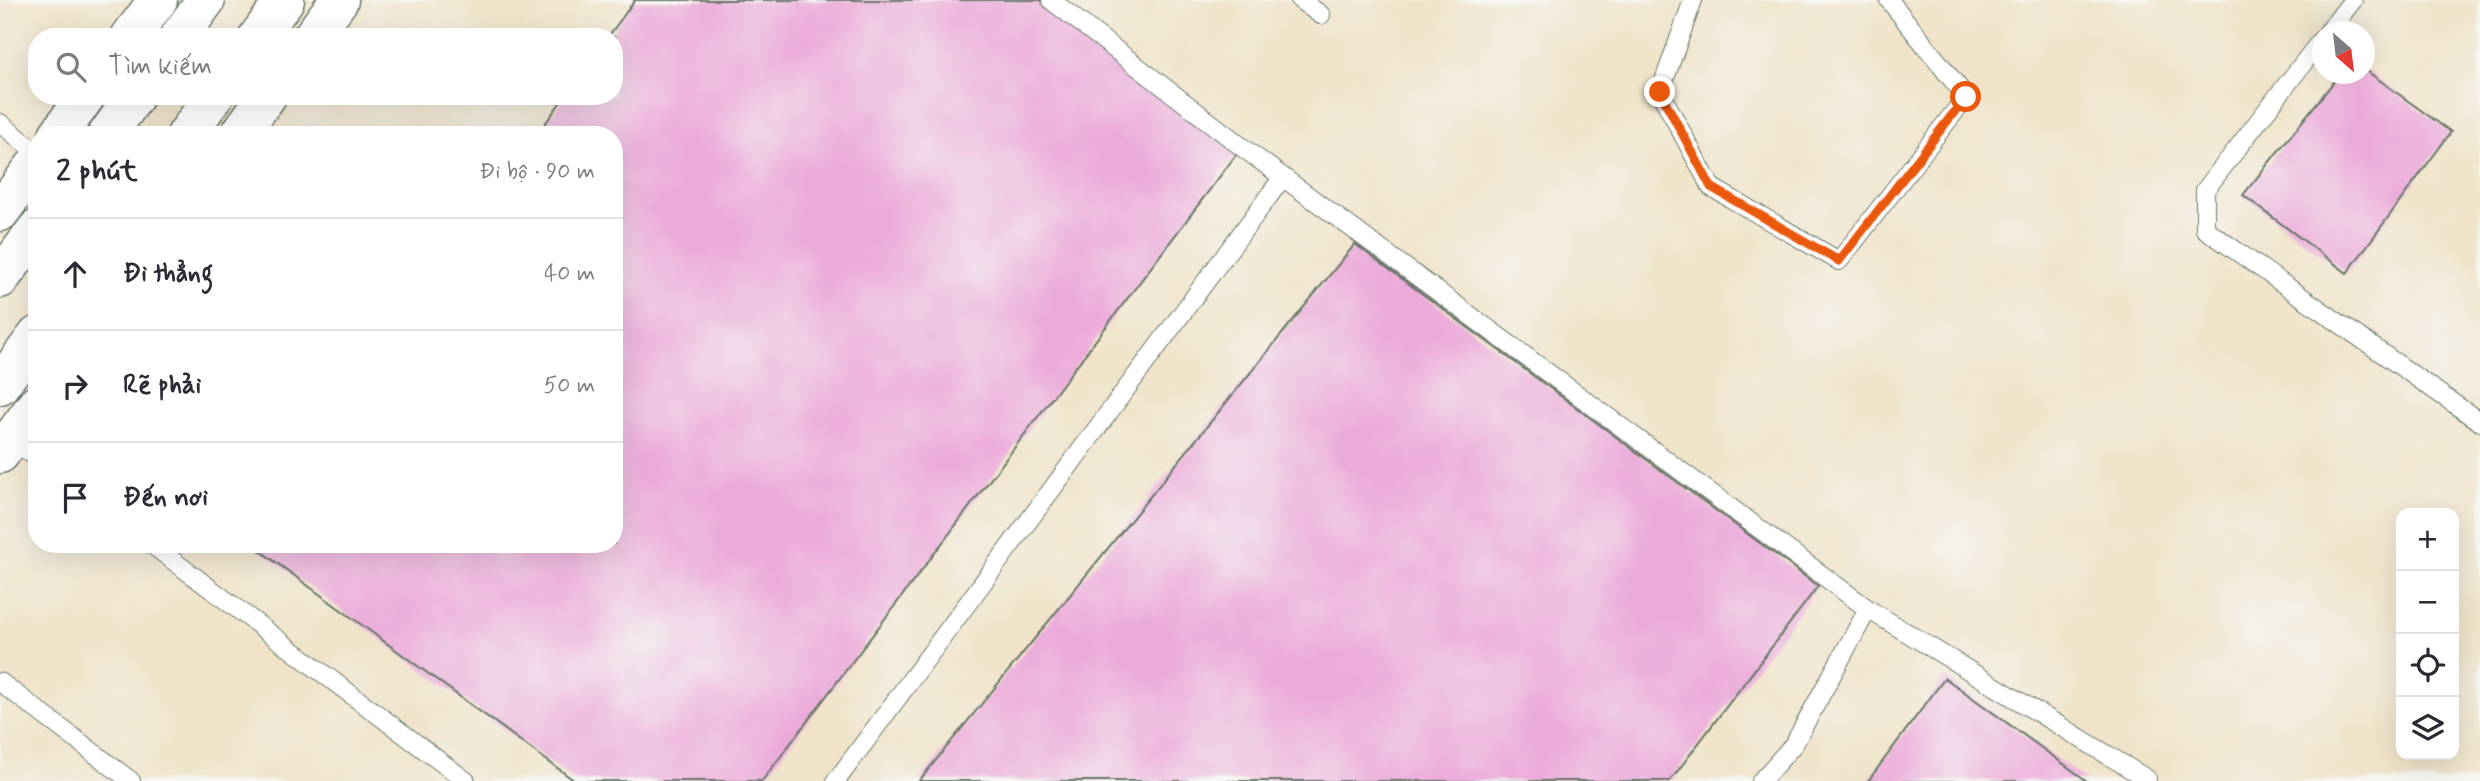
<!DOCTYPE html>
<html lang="vi">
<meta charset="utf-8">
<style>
body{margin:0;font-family:Mynerve,sans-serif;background:#f2f2f3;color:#2b2b33}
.controls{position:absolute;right:21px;bottom:21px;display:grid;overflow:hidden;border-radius:14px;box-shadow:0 7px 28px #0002}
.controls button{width:63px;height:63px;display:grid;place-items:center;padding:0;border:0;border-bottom:2px solid #e1e1e2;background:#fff;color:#2b2b33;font:35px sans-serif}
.compass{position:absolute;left:2312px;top:21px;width:63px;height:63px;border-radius:50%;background:#fff;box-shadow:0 7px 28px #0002;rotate:152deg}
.stop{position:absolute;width:21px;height:21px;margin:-16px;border:5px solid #ea580c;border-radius:50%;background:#fff}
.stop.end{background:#ea580c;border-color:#fff;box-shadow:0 2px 7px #0008}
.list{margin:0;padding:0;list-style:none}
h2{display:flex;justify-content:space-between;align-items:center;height:91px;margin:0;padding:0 28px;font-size:30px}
h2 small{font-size:23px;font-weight:400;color:#7c7c81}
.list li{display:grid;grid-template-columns:46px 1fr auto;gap:21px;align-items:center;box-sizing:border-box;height:112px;padding:0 28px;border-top:2px solid #e1e1e2}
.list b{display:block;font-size:26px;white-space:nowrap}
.list em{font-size:23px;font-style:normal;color:#7c7c81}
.icon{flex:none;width:38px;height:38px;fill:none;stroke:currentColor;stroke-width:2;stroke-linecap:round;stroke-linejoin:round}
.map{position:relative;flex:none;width:2480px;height:781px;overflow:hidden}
.search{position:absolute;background:#fff;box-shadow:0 7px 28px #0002;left:28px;top:28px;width:595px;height:77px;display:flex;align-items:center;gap:18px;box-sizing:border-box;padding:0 24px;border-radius:28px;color:#7c7c81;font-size:26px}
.panel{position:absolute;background:#fff;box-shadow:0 7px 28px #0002;left:28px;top:126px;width:595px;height:427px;border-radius:28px}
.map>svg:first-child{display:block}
</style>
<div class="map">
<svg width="2480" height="781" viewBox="0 0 2480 781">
<rect width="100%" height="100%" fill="#f6f6f2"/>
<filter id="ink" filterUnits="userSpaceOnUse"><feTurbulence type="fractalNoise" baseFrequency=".0143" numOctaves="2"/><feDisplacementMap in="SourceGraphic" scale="14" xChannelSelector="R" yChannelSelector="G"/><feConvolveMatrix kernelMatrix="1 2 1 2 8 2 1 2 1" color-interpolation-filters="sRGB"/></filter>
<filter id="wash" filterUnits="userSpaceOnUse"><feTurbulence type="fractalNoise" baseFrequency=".00686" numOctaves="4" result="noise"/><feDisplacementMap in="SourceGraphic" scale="28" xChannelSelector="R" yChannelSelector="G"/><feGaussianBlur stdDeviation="1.57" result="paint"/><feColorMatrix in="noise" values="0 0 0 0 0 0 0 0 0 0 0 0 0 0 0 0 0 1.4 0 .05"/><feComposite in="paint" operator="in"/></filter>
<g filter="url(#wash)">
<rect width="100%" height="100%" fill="#f0e3c9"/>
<g id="blocks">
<path fill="#ebabda" d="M635 0H1042L1242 147 762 781H575L251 544H614V135H537L565 96H614V37H608Z
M2364 69 2451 132 2347 273 2243 195 2340 74H2364Z
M1355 244 1818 586 1670 781H919Z
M1945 678 2087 781H1868Z"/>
</g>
</g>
<g filter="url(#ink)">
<use href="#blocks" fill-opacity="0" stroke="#687768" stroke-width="2"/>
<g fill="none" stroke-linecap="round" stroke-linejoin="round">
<defs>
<path id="lane" d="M1051 0 1242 147 1868 609 1794 744 1761 781
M1300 0 1321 15
M1693 0 1660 92 1711 187 1839 261 1966 97 1889 0
M2328 32 2353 0
M2322 39 2205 190V229L2480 422
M0 123 37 153
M11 439 37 458
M151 544 466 781
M1868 609 2147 779
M0 682 131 781
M836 781 1283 177"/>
<path id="highway" d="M130 37 158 0
M179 37 206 0
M258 37 285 0
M312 37 339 0
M58 135 86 96
M107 135 135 96
M186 135 214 96
M239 135 267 96
M0 212 37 163
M0 279 37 229
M0 385 37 336
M0 454 37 404"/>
</defs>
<use href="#lane" stroke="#687768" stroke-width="20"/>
<use href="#highway" stroke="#687768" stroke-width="41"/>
<use href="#lane" stroke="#fff" stroke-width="18"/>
<use href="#highway" stroke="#fff" stroke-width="38"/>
</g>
</g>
<g fill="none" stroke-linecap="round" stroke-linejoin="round" filter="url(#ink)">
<path stroke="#ea580c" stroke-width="9" d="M1660 92 1711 187 1839 261 1966 97"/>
</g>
</svg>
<div class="controls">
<button>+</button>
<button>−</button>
<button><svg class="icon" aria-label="locate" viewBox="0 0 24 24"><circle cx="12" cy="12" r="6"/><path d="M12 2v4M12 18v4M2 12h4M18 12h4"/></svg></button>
<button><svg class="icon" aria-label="layers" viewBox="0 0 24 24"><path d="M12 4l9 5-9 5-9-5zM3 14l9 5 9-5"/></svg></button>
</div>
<svg class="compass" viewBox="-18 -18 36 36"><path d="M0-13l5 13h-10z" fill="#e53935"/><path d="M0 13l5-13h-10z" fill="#7c7c81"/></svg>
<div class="stop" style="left:1966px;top:97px"></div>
<div class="stop end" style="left:1660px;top:92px"></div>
<div class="search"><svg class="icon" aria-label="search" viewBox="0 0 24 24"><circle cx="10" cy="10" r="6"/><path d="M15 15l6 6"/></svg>Tìm kiếm</div>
<section class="panel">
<h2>2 phút<small>Đi bộ · 90 m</small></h2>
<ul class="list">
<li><svg class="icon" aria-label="ahead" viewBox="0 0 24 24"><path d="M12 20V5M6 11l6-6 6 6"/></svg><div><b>Đi thẳng</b></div><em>40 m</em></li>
<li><svg class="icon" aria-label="right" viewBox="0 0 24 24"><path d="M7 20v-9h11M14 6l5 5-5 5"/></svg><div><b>Rẽ phải</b></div><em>50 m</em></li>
<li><svg class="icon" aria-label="arrive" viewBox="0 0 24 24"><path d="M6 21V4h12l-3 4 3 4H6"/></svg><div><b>Đến nơi</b></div></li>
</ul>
</section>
</div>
